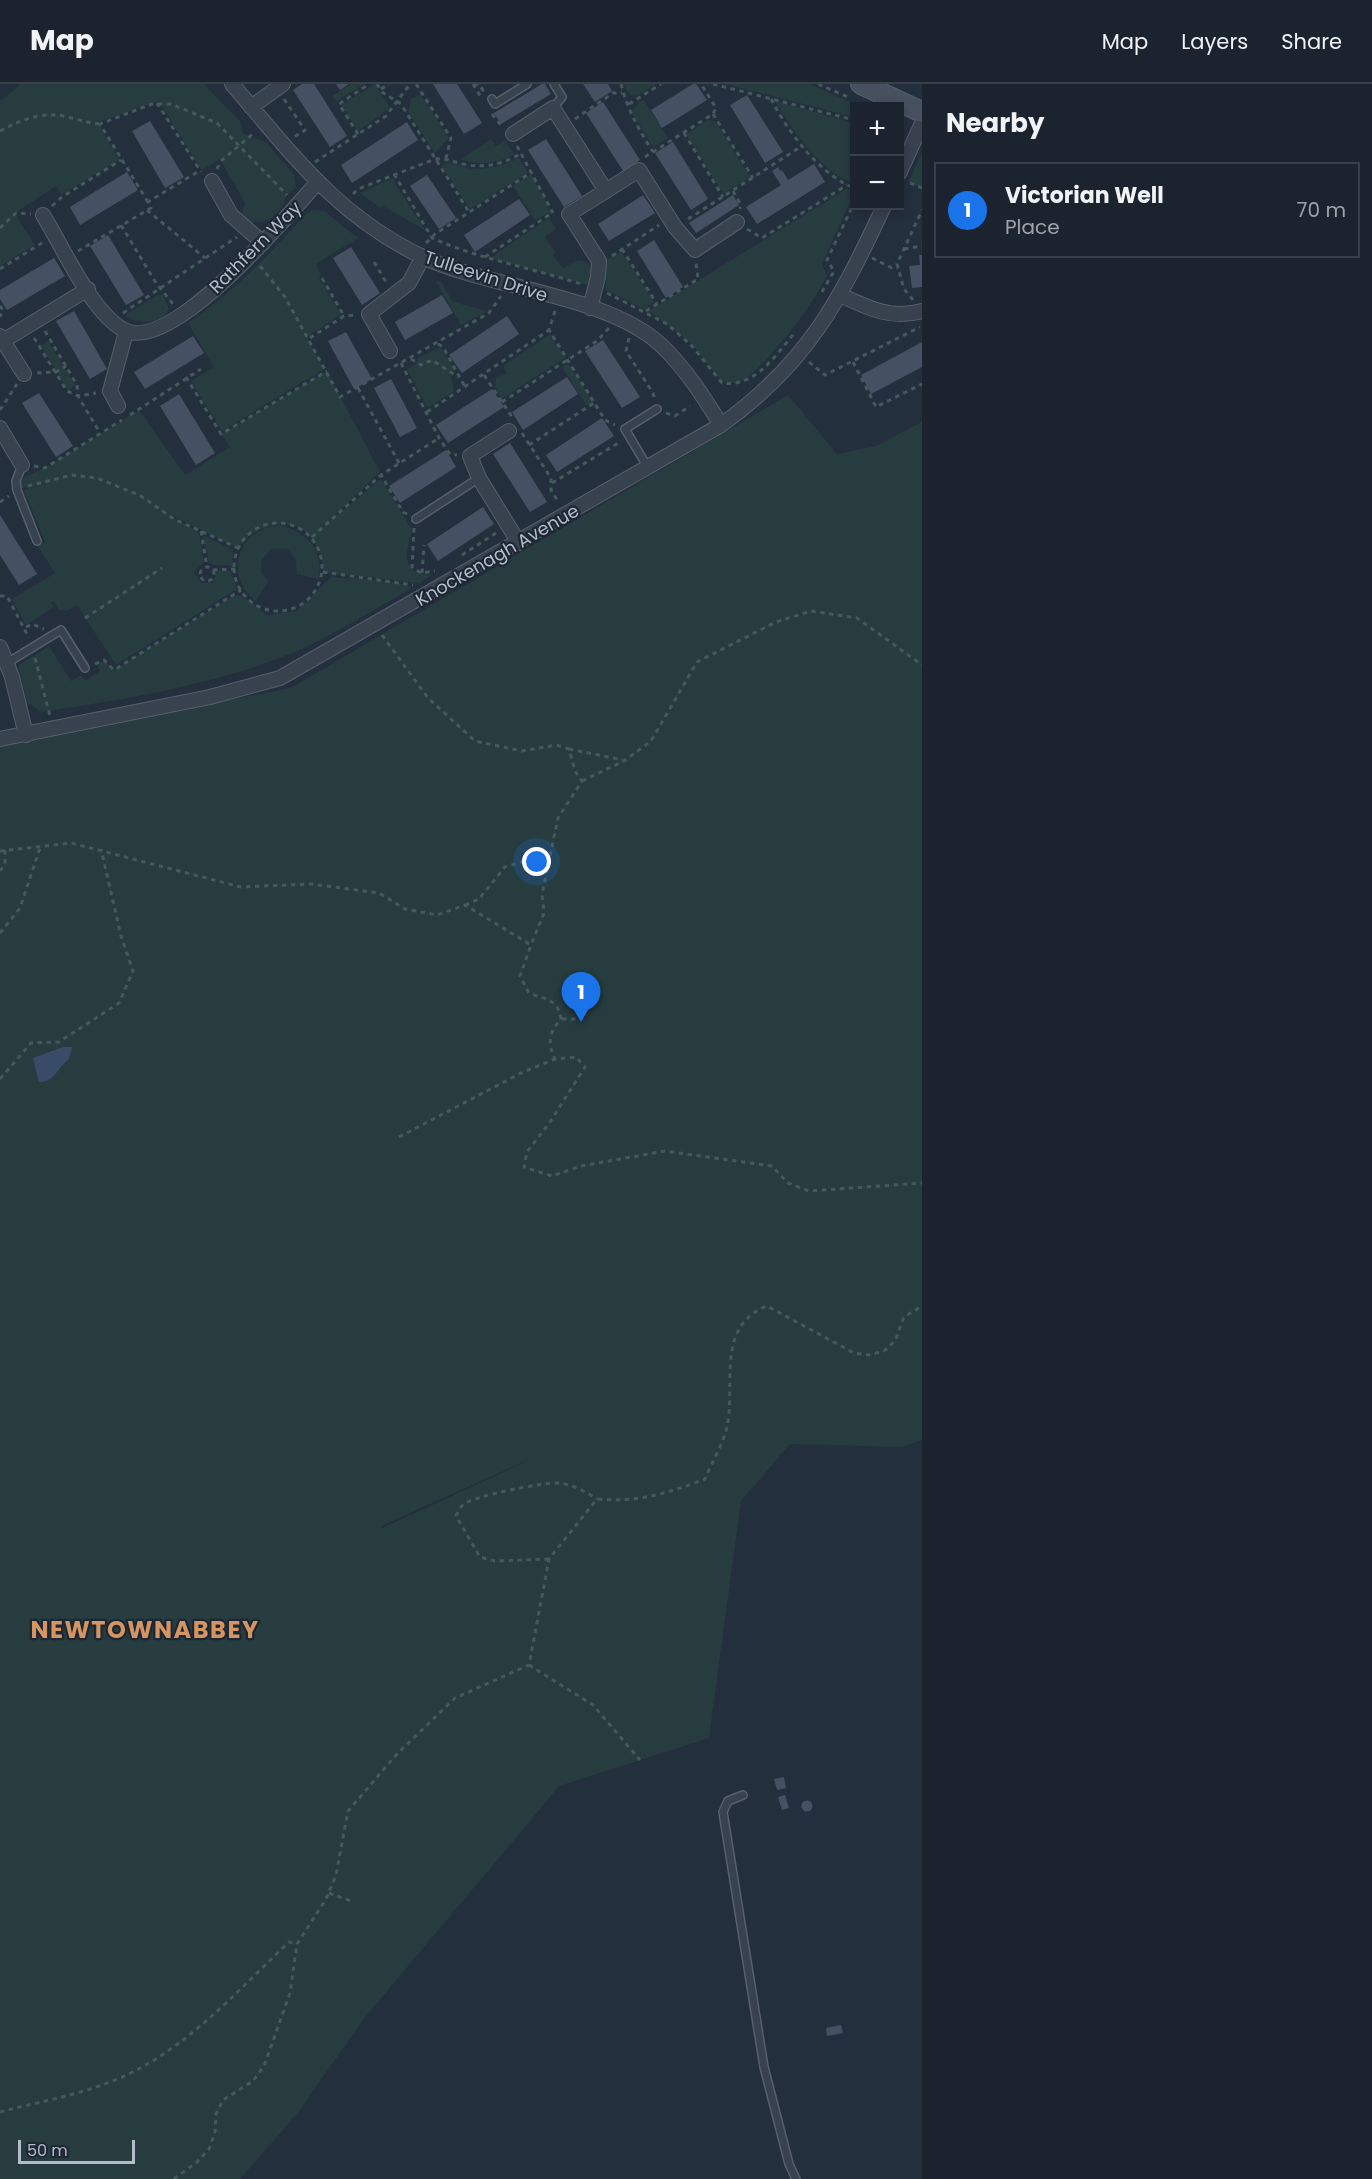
<!DOCTYPE html>
<meta charset="utf-8">
<style>
body{margin:0;font-family:Poppins,sans-serif;background:#282f3a;color:#f1f3f6}
.controls{position:absolute;right:18px;top:18px;display:grid;overflow:hidden;border-radius:0px;box-shadow:0 3px 9px #0003}
.controls button{width:54px;height:54px;display:grid;place-items:center;padding:0;border:0;border-bottom:2px solid #39404a;background:#1b232e;color:#f1f3f6;font:30px sans-serif}
.scale{position:absolute;left:18px;bottom:15px;width:117px;box-sizing:border-box;padding-left:6px;border:3px solid #b4bcc9;border-top:0;font-size:16px;line-height:21px;white-space:nowrap;color:#b4bcc9;-webkit-text-stroke:4px #1d2633;paint-order:stroke}
.you{position:absolute;left:537px;top:778px;width:21px;height:21px;margin:-15px;border:4px solid #fff;border-radius:50%;background:#1a73e8;box-shadow:0 0 0 9px #1a73e833}
.badge{display:grid;place-items:center;width:39px;height:39px;border-radius:50%;background:#1a73e8;color:#fff;font-size:20px;font-weight:700}
.pin{position:absolute;translate:-50% -50px;filter:drop-shadow(0 2px 3px #0008)}
.pin::after{content:'';position:absolute;top:32px;width:21px;height:18px;background:inherit;clip-path:polygon(0 0,100% 0,50% 100%)}
.list{margin:0;padding:0;list-style:none}
h2{display:flex;justify-content:space-between;align-items:center;height:78px;margin:0;padding:0 24px;font-size:26px}
h2 small{font-size:20px;font-weight:400;color:#a0a4aa}
.list li{display:grid;grid-template-columns:39px 1fr auto;gap:18px;align-items:center;box-sizing:border-box;height:96px;margin:0 12px 12px;padding:0 12px;border:2px solid #39404a;border-radius:0px}
.list b{display:block;font-size:22px;white-space:nowrap}
.list p{margin:0;font-size:20px;white-space:nowrap;color:#a0a4aa}
.list em{font-size:20px;font-style:normal;color:#a0a4aa}
.map{position:relative;flex:none;width:922px;height:2095px;overflow:hidden}
header{display:flex;align-items:center;gap:36px;box-sizing:border-box;height:84px;padding:0 30px;background:#1b232e;border-bottom:2px solid #39404a}
header strong{font-size:28px}
nav{display:flex;gap:33px;margin-inline-start:auto;font-size:21px}
main{display:flex}
aside{flex:1;background:#1b232e}
.map>svg:first-child{display:block}
</style>
<header>
<strong>Map</strong>
<nav><a>Map</a><a>Layers</a><a>Share</a></nav>
</header>
<main>
<div class="map">
<svg width="922" height="2095" viewBox="0 0 922 2095">
<rect width="100%" height="100%" fill="#242f3e"/>
<path fill="#263c3f" fill-rule="evenodd" d="M21 0H204L240 37 242 49 266 58 294 91 296 103 286 112C284 125 268 142 255 137L252 140 242 130 245 119 220 75 204 85 200 84 159 17 98 38 119 76 61 111 56 102 18 127 17 134 35 161 0 182V17Z
M351 0H365L336 17 332 12Z
M375 0 390 24 358 47 341 21Z
M623 0H656L637 12 630 11Z
M725 0H810L859 22H854V33Z
M420 10 449 54 435 69 408 28 411 15Z
M643 15 668 54 653 63 631 27Z
M775 17 854 39V99C820 89 793 46 775 17Z
M708 36 715 37 750 93 723 110 686 50Z
M491 55 496 62 505 56 514 70C499 79 477 83 461 75Z
M922 70V104L908 98Z
M519 74 528 89 470 125 441 81C458 75 459 84 473 85 489 85 505 81 519 74Z
M531 90 551 128 535 136 513 102Z
M393 94 395 99 425 146 383 122 379 123 360 109Z
M848 104 854 110 822 180 827 192C805 232 778 266 744 297L737 299 721 297 691 259 649 227Z
M313 126 324 127 358 154 316 180 321 190 319 194 341 231 307 253 324 285 222 347 191 297 214 283 188 239C234 208 269 170 306 130Z
M549 134 556 145 545 153 556 169 553 171 563 184 578 176 587 178 593 188 588 201 490 174Z
M622 168 654 218 644 225 606 206V176Z
M436 197 441 198 453 218 488 227 461 241Z
M158 211H163L169 225C162 240 136 242 125 231Z
M550 250 565 274 502 315 495 303 496 293 507 290 503 282Z
M48 257 75 301 68 306 41 262Z
M440 263 455 286 450 289 454 307 429 323 426 321 407 285 416 280 418 274Z
M565 281 570 282 593 318 587 322 562 283Z
M327 287 380 388 321 444 381 395 412 446C405 471 401 488 431 491L420 499 323 488C321 434 268 425 238 464L167 429 199 449 204 478 194 488 201 499H213L217 487H231L237 505 116 581 77 521 67 527 59 526 54 517 51 519 54 523 26 541 12 515 55 489 37 461 45 458 24 406 50 397 17 406 16 397 45 384 139 326 185 391 230 363 221 350Z
M788 311 837 370 876 362 922 338V1356L901 1363 790 1360 741 1417 709 1654 559 1702 363 1936 296 2031 240 2095H0V661L291 604ZM526 1377 525 1378 380 1445 383 1441Z
M280 441C306 449 325 465 318 495L297 490 296 475 287 465H271L261 477 262 489 268 498 255 517C223 488 238 445 280 441Z
M203 451 233 466 232 482 213 481 209 478Z
M331 493 397 498 412 504C374 525 330 554 290 570 213 601 122 616 40 628L30 620 26 621 19 581 49 562 71 597 81 591 85 597 100 587 97 581 104 576 114 586 233 512 240 511 267 531 297 527Z"/>
<path fill="#394c67" d="M63 963H72L69 975C58 983 54 999 39 998L33 974Z"/>
<path fill="#455162" d="M302 0H314L347 52 330 63 293 6Z
M336 0H349L340 6Z
M433 0H457L482 39 464 50Z
M542 0H545L551 10 501 40 494 29Z
M583 0H608L612 7 595 18Z
M693 0H696L707 16 662 44 651 26Z
M747 11 783 68 765 79 730 21Z
M603 18 640 76 623 87 586 29Z
M150 37 184 93 165 104 132 47Z
M407 38 418 56 352 99 341 81Z
M546 55 582 112 564 123 528 66Z
M673 58 708 115 691 126 655 69Z
M814 80 825 98 757 140 746 123 781 101 772 87 778 83 780 87 782 86 788 96Z
M127 88 138 106 80 141 70 123Z
M427 91 456 134 439 145 410 102Z
M643 111 655 129 609 157 598 140Z
M733 111 739 121 696 149 689 139Z
M519 115 530 131 475 168 464 151Z
M108 151 144 211 126 221 90 162Z
M654 156 683 203 666 214 637 167Z
M351 163 380 209 362 221 333 174Z
M919 171H922V203L912 204 909 182 920 181Z
M54 174 65 192 7 226 0 215V206Z
M442 211 453 229 405 256 395 238Z
M74 227 107 285 90 295 56 237Z
M507 232 519 250 462 289 449 271Z
M346 248 372 295 354 305 328 257Z
M193 252 204 269 145 305 134 288Z
M603 256 640 313 622 324 585 267Z
M922 258V283L871 310 861 291Z
M567 293 578 310 523 346 512 328Z
M391 295 417 344 400 353 374 304Z
M492 305 504 323 448 359 436 341Z
M39 309 73 362 56 373 22 319Z
M179 310 215 369 196 381 160 322Z
M602 334 614 352 557 388 546 371Z
M510 359 547 418 530 428 493 370Z
M446 366 456 383 400 419 389 402Z
M483 423 494 440 438 477 427 460Z
M0 431 37 490 19 501 0 471Z
M784 1693 786 1704 777 1706 774 1695Z
M785 1711 789 1724 782 1726 778 1713Z
M801.5 1722a5.5 5.5 0 1 1 11 0a5.5 5.5 0 1 1-11 0Z
M841 1941 843 1949 827 1952 826 1944Z"/>
<g fill="none" stroke-linecap="round" stroke-linejoin="round">
<defs>
<path id="lane" d="M492 15 495 20 527 0
M553 24 562 13 554 0
M22 381 16 397 17 406 37 457
M647 382 625 345 657 325
M416 435 479 394
M7 579 61 546 85 584
M743 1711 728 1717 723 1728 764 1983 789 2080 796 2095"/>
<path id="street" d="M232 0C291 69 338 133 423 173 492 205 607 211 661 261 686 285 703 312 721 341
M251 23 283 0
M513 50 553 24 606 107
M900 88 922 39
M212 97 231 131 263 159
M43 131C63 163 91 228 124 246 171 271 288 131 317 99
M840 211C868 224 892 236 922 227
M590 224 598 193 599 177 569 130 639 86 675 143 695 166 737 138
M0 252 24 290
M3 257 88 205
M390 267 369 230 409 199 423 173
M118 322 110 307 126 248
M0 344 22 381
M509 347 470 372 479 394 519 459
M0 563 12 593 26 651
M0 655 210 613 280 594 721 341C808 279 840 216 884 122"/>
<path id="secondary" d="M861 0 922 28"/>
</defs>
<use href="#lane" stroke="#565f6c" stroke-width="10"/>
<use href="#street" stroke="#565f6c" stroke-width="16"/>
<use href="#secondary" stroke="#565f6c" stroke-width="22"/>
<path stroke="#44595c" stroke-width="3" stroke-dasharray="4.5 4.5" stroke-linecap="butt" d="M377 0 382 8 401 20 469 128
M416 0 451 54 446 74
M473 0 482 15
M474 0H479L484 8
M621 0C628 27 638 44 653 68
M713 0 854 36
M818 0 850 14
M381 5 389 0
M284 15 305 46 294 53
M771 15C789 49 818 89 854 104
M157 19 201 88
M629 20 661 0
M492 30 503 44
M713 30 753 94
M575 35 613 9H622
M0 47C23 35 42 27 68 33 79 36 89 39 100 40
M684 49 723 113
M358 50 339 20 369 0
M517 62 553 129
M645 73 713 30 716 24 701 0
M315 78 386 32 410 0
M217 85 221 77 255 48
M394 90 432 154C479 175 532 184 581 200
M910 99 922 104
M733 107 741 121 740 125
M353 110 358 105 435 75C447 74 456 79 468 81 487 84 505 79 520 70
M148 118 100 40 152 20H171L217 39 287 111
M52 122 62 113 121 76
M147 126 205 174
M688 135 802 62
M121 141 156 199 173 220
M0 144 16 129 31 130
M747 145 762 154 847 101
M426 159 435 150 532 88
M622 165 657 220
M904 165 922 162
M78 167 151 124 148 118 199 87
M612 172 659 141
M485 173 552 129
M872 174 892 184H898
M374 178 386 198
M260 182 285 213 340 313 489 229 501 212
M0 185 42 159
M322 194 344 232
M822 208 834 187 827 176 854 119
M607 209 667 240 691 261 722 299C755 304 776 271 795 248
M913 216 904 205 897 180 922 126
M0 222 3 226 0 233
M555 227 549 246 605 336 615 341
M646 227 698 195 696 179
M123 229 237 153
M45 247 77 301 78 312 100 349
M34 254 67 307 78 312 96 309
M310 254 344 232 356 231
M629 254 626 267 653 309 655 316
M438 260 443 263 465 303
M411 275 421 281 432 276 458 293
M809 278 825 291 920 243
M853 278 876 323 922 300
M401 279 439 354 450 370 457 371
M37 289 56 288 66 282
M484 291 512 333
M186 293 221 350 327 287
M358 304 399 379
M502 318 597 257 609 244
M0 326 17 300
M427 328 549 246
M666 329 675 332 690 322
M130 331 201 285
M522 349 551 394V406L559 419
M529 361 594 319
M34 382 45 384 122 336
M552 399 620 358
M28 402 72 391 97 394 141 412 174 435 238 464
M0 418 9 412
M407 430 403 428 381 391 439 354
M234 483a44 44 0 1 1 88 0a44 44 0 1 1-88 0Z
M414 444 412 483 421 489 435 487
M201 447 207 483
M312 453 381 391
M462 471 496 449
M200 490a7 7 0 1 1 14 0a7 7 0 1 1-14 0Z
M213 486 235 485
M323 488 413 501
M422 489 424 461
M0 512H7L29 554
M85 534 162 484
M26 543 32 540 44 545
M382 551 428 614 475 657 522 667 556 661 569 665 575 687 582 697 558 734 542 810 544 829 531 861
M35 574 50 632
M95 580 104 576 114 586 241 506
M569 665 623 676
M582 697 624 677 651 657 697 578 776 538 811 527 857 534 922 581
M0 767 71 759 241 803 311 800 379 809 405 825 437 831 465 821 531 861 520 892 529 909C546 916 558 915 561 935 549 949 547 958 555 975L576 973 585 983 550 1038 527 1068 524 1083 552 1092 581 1082 665 1067 772 1082 788 1099 809 1107 922 1099
M0 787 5 780V766
M465 821 479 815 505 783 548 770
M0 849 20 824 40 764
M562 935H581
M0 995 31 959 59 958 119 919 133 887 121 852 101 765
M399 1053 521 989 555 975
M549 1475 495 1477 480 1473 456 1432C458 1428 460 1423 464 1420 474 1412 544 1398 559 1399 572 1400 586 1408 597 1415
M529 1581 593 1621 640 1676
M329 1809 351 1817
M0 2028C34 2019 69 2013 102 2001 178 1975 232 1912 289 1858L297 1860
M174 2095 197 2078 209 2065 215 2048 216 2030 223 2016 253 1997 264 1982 290 1909 297 1860 326 1815 336 1791 348 1727 397 1670 455 1614 529 1581 549 1475 597 1415C636 1419 669 1409 705 1395 712 1378 723 1360 727 1343 736 1301 715 1242 767 1222L854 1269 869 1271 884 1267 895 1257 904 1233 922 1222"/>
<use href="#lane" stroke="#38414e" stroke-width="7"/>
<use href="#street" stroke="#38414e" stroke-width="14"/>
<use href="#secondary" stroke="#465061" stroke-width="20"/>
</g>
<g text-anchor="middle" dominant-baseline="central" stroke-width="4.5" stroke-linejoin="round" paint-order="stroke">
<g font-size="18" fill="#b4bcc9" stroke="#1d2633">
<text transform="translate(255 163) rotate(-45)">Rathfern Way</text>
<text transform="translate(486 192) rotate(18)">Tulleevin Drive</text>
<text transform="translate(497 471) rotate(-30)">Knockenagh Avenue</text>
</g>
<g font-size="24" font-weight="bold" letter-spacing="1.5" fill="#d59563" stroke="#1d2633">
<text x="145" y="1545">NEWTOWNABBEY</text>
</g>
</g>
</svg>
<div class="controls">
<button>+</button>
<button>−</button>
</div>
<div class="scale">50 m</div>
<div class="you"></div>
<div class="pin badge" style="left:581px;top:938px">1</div>
</div>
<aside>
<h2>Nearby<small></small></h2>
<ul class="list">
<li><span class="badge">1</span><div><b>Victorian Well</b><p>Place</p></div><em>70 m</em></li>
</ul>
</aside>
</main>
